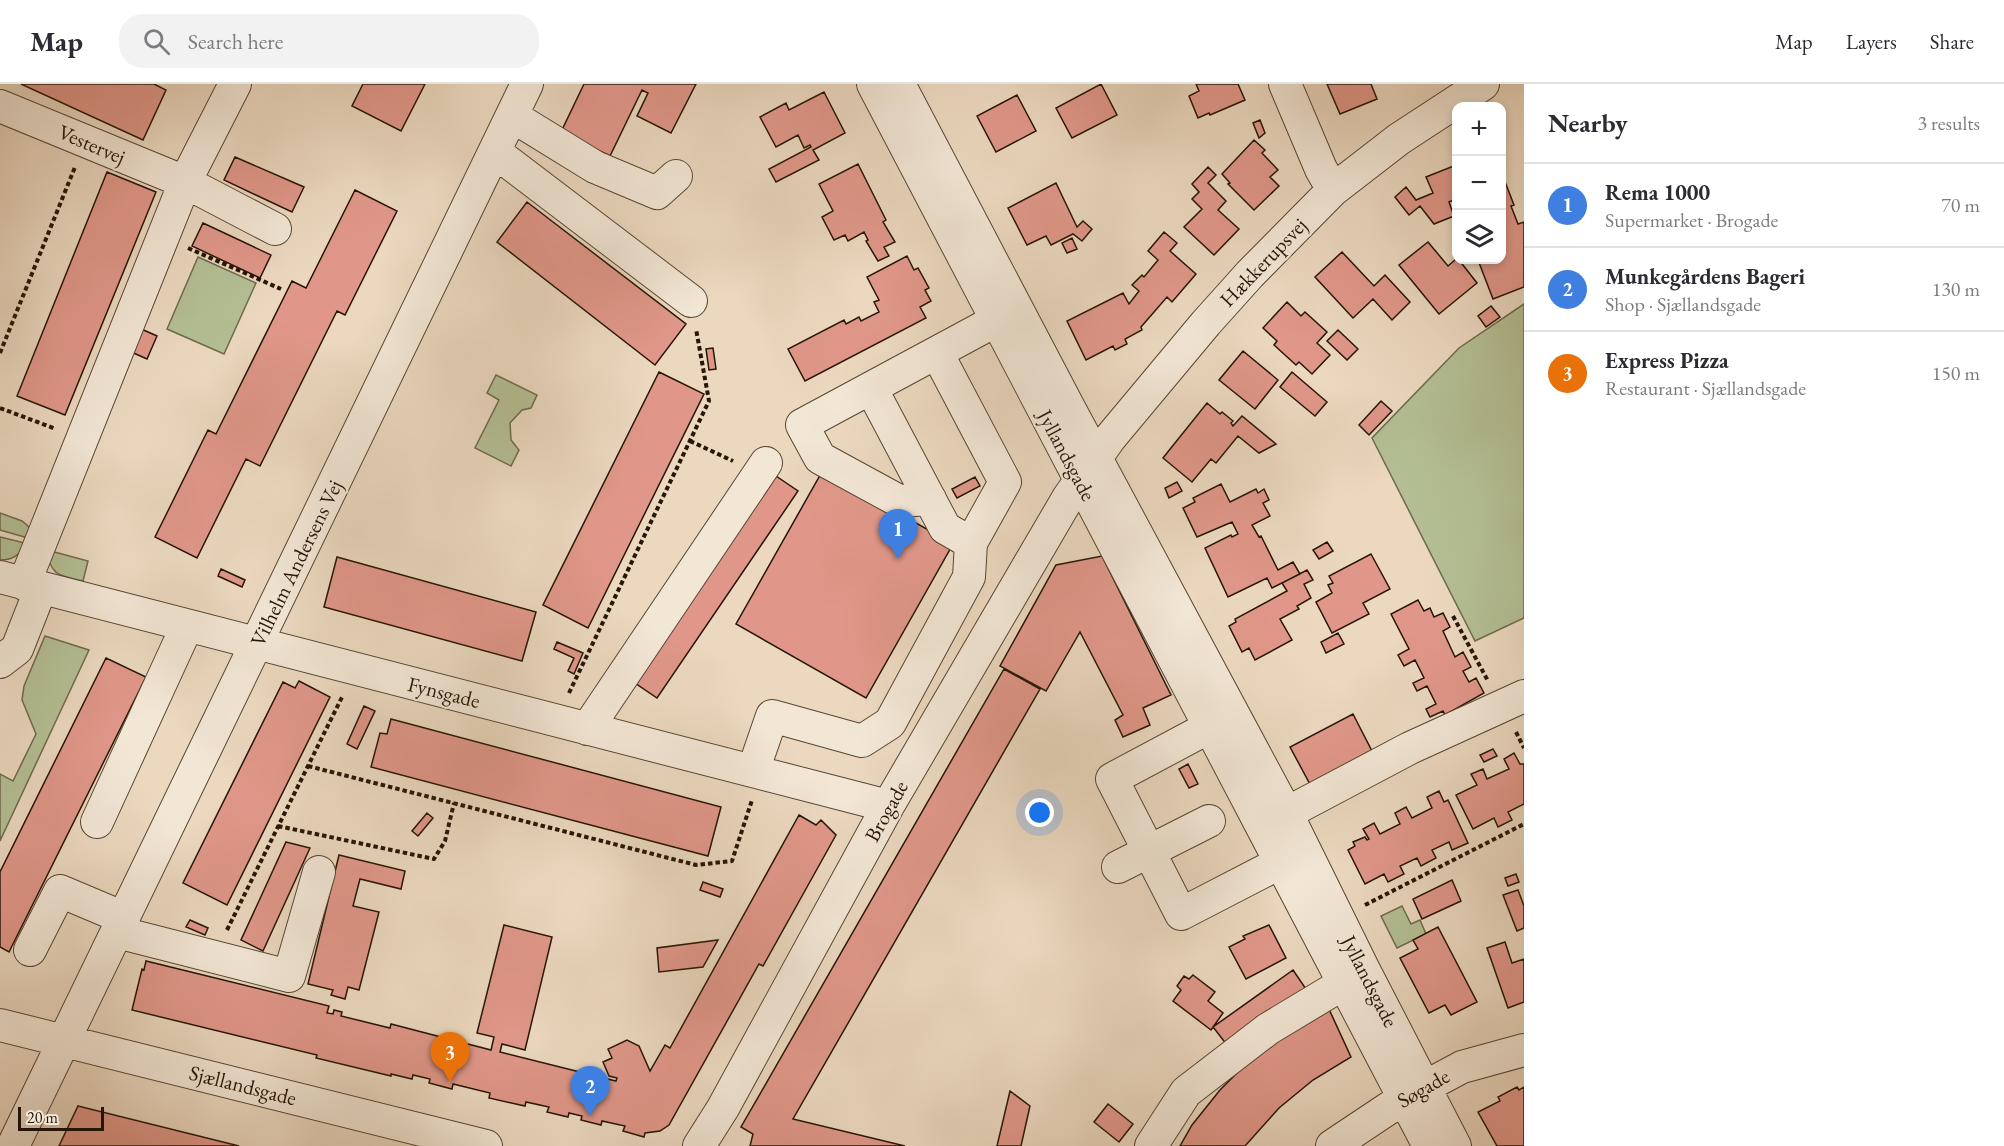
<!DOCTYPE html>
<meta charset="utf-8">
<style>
body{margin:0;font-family:"EB Garamond",serif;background:#f2f2f3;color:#2b2b33}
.controls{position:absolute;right:18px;top:18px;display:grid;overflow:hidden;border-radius:12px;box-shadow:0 3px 9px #0003}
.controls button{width:54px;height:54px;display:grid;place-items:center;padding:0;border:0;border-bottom:2px solid #e1e1e2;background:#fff;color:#2b2b33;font:30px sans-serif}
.scale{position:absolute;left:18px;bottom:15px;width:86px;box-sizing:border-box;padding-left:6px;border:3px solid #271506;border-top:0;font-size:16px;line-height:21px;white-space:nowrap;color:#271506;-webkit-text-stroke:4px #f2e6d5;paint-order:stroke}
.you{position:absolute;left:1040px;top:729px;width:21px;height:21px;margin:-15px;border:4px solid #fff;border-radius:50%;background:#1a73e8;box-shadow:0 0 0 9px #1a73e833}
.badge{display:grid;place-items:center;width:39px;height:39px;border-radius:50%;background:#8f2418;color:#fff;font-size:20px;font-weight:700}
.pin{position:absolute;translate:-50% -50px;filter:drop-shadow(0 2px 3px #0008)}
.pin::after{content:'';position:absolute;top:32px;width:21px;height:18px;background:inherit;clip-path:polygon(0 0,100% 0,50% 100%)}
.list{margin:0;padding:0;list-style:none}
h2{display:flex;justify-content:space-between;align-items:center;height:78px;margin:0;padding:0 24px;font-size:26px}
h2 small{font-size:20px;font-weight:400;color:#7c7c81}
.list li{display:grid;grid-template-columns:39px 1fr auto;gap:18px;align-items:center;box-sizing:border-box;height:84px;padding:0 24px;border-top:2px solid #e1e1e2}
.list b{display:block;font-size:22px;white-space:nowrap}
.list p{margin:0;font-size:20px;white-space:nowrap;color:#7c7c81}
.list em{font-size:20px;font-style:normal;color:#7c7c81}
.icon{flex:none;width:33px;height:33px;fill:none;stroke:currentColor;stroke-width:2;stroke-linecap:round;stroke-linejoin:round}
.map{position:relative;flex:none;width:1524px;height:1062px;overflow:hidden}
header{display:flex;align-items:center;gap:36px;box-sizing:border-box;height:84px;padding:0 30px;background:#fff;border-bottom:2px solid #e1e1e2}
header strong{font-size:28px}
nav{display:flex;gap:33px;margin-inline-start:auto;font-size:21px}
.search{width:420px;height:54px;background:#f2f2f3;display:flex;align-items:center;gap:15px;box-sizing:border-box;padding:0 21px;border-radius:24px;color:#7c7c81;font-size:22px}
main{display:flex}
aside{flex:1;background:#fff}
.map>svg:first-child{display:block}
</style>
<header>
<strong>Map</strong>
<div class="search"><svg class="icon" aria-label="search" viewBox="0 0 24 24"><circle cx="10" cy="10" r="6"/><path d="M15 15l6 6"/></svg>Search here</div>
<nav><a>Map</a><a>Layers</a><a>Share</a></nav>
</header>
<main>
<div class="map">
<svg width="1524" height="1062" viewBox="0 0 1524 1062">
<rect width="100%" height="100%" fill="#ebd8bf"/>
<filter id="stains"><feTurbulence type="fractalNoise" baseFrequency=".00333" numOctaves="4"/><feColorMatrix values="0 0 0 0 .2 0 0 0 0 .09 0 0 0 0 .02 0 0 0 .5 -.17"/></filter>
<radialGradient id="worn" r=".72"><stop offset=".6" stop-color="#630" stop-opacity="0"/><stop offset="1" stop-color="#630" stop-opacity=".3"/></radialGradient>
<path fill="#b4bf94" stroke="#6e6a4d" stroke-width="1.5" d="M198 173 256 199 224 270 167 245Z
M1524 220V534L1475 557 1372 354 1459 264Z
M496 291 537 311 531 324 522 326 510 339 511 356 519 366 511 382 475 364 499 316 487 309Z
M0 429 22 437 28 442 30 447 28 454 0 446Z
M0 453 25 459C21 472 12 476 0 476Z
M47 466 88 477 83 497C60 492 50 492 47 466Z
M45 552 89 566 0 757V690L13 697 36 650 22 616 24 602Z
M1402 822 1411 840 1420 836 1426 850 1397 864 1381 832Z"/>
<path fill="#e09789" stroke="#271506" stroke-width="1.5" d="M21 0H154L166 6 143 56Z
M363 0H425L401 47 352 22Z
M584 0H696L671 49 637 32 648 9 642 6 610 72 561 48Z
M1101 0 1117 31 1072 54 1056 24Z
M1196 0H1238L1245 16 1210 31 1209 29 1198 34 1189 12 1199 7Z
M1327 0H1371L1377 15 1340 30Z
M824 8 845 49 813 66 819 76 776 98 769 85 811 63 810 61 804 64 798 51 776 63 760 33 786 19 789 26Z
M1017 11 1036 47 996 68 977 32Z
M1260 36 1265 49 1259 54 1253 39Z
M1254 56 1265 66 1262 69 1278 86 1270 93 1279 102 1254 126 1228 100 1230 99 1222 90Z
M235 73 304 103 292 128 224 96Z
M858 80 886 136 883 138 895 158 884 163 889 172 878 177 866 157 868 156 864 148 848 157 845 151 834 156 822 133 833 127 819 100Z
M1456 81V115L1449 118 1454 132 1434 140 1420 122 1409 131 1395 113 1406 103 1416 116 1433 109 1426 93Z
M1208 83 1216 91 1208 99 1226 117 1218 126 1239 145 1214 171 1184 143 1202 125 1192 115 1199 108 1192 100Z
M107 88 156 108 65 331 17 312Z
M1502 90 1514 121 1511 122 1518 140 1524 138V203L1493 215 1478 176H1502Z
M1056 99 1077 143 1083 137 1092 145 1082 157 1073 150 1051 161 1046 152 1027 161 1008 124Z
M355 106 397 127 345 231 337 227 260 382 246 375 197 474 155 453 208 346 216 350 292 197 306 204Z
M527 118 686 240 655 281 497 158Z
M203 139 271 171 260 194 192 162Z
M1164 148 1177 159 1170 167 1196 190 1172 218 1167 213 1141 243 1142 246 1125 255 1127 260 1115 266 1113 262 1086 276 1067 237 1123 209 1129 220 1139 207 1132 201 1142 191 1144 193 1158 176 1148 167Z
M1072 154 1077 165 1067 169 1062 159Z
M1428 158 1448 182 1456 175 1459 176 1477 199 1439 230 1399 181Z
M1342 168 1374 202 1385 191 1410 218 1392 236 1373 215 1353 234 1315 193Z
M907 172 914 186 918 184 929 204 925 206 931 217 920 223 926 234 805 297 788 265 844 236 846 240 859 233 861 237 879 228 874 218 879 216 867 193Z
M1287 218 1301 232 1305 228 1327 248 1317 259 1330 271 1312 290 1299 278 1296 281 1274 261 1277 257 1263 244Z
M1491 222 1500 233 1486 243 1478 232Z
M139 244 157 252 147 275 129 267Z
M1338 246 1358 265 1347 276 1327 257Z
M713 264 716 285 709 286 706 265Z
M1243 267 1278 296 1255 325 1219 296Z
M659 288 704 310 588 544 543 521Z
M1292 288 1327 318 1315 332 1280 303Z
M1381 317 1392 327 1369 351 1359 341Z
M1207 319 1220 330 1222 328 1233 337 1231 339 1233 342 1242 332 1276 360 1259 369 1238 352 1216 379 1211 375 1192 398 1163 374Z
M823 386 953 460 866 614 736 540Z
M776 392 798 407 657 614 635 599Z
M975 393 980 402 957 414 952 405Z
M1177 398 1182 407 1169 414 1165 404Z
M1221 400 1230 418 1256 405 1258 409 1264 405 1269 416 1263 419 1270 432 1252 441 1259 453 1261 452 1278 486 1293 478 1300 490 1272 504 1267 494 1228 513 1205 464 1231 451 1232 453 1238 450 1232 438 1197 453 1183 424 1195 418 1193 414Z
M1327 458 1333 467 1319 475 1313 466Z
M1371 470 1390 505 1363 519 1369 530 1332 549 1316 518 1332 509 1328 501 1333 499 1329 492Z
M1102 472 1171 611 1143 624 1150 641 1123 653 1115 636 1123 631 1080 548 1046 607 1000 582 1056 481Z
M337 473 536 528 522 577 324 523Z
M221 485 245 496 242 503 218 492Z
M1307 486 1313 496 1304 500 1311 514 1297 522 1299 525 1280 535 1292 556 1255 576 1249 564 1242 568 1229 542 1236 538 1235 535 1287 507 1282 499Z
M1418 516 1424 527 1430 524 1434 533 1443 529 1450 543 1443 547 1455 573 1463 568 1471 583 1463 587 1469 598 1476 594 1484 609 1445 631 1443 627 1430 633 1426 625 1436 620 1427 602 1417 607 1413 599 1424 594 1415 576 1404 582 1398 571 1409 565 1391 530Z
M1338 549 1344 560 1326 569 1321 558Z
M557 558 583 569 574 590 568 587 574 574 554 565Z
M106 574 146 593 9 868 0 863V788Z
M1004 585 1040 605 793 1035 905 1062H750L753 1050 741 1043Z
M299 597 330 613 227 821 183 799 283 598 295 604Z
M364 622 375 627 357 665 347 660Z
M1353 630 1374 671 1312 704 1290 663Z
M391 635 721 723 708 772 371 683 380 649 387 650Z
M1493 665 1497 672 1484 678 1480 671Z
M1514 669 1520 680H1524V720L1508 728 1512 736 1498 743 1494 734 1473 745 1456 711 1477 701 1471 690 1483 685 1487 695 1509 685 1504 675Z
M1188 680 1198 700 1189 704 1179 685Z
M1439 707 1444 718 1448 716 1468 759 1452 766 1449 758 1432 766 1436 774 1421 782 1417 774 1400 782 1404 790 1388 798 1384 790 1365 800 1348 766 1355 762 1353 758 1365 753 1367 756 1369 755 1363 745 1374 739 1380 750 1400 740 1395 729 1406 723 1412 734 1432 724 1427 713Z
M427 729 433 734 418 752 412 747Z
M799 731 816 741 821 736 836 751 763 882 759 880 669 1041 660 1047 645 1049 644 1053 623 1047 625 1042 602 1037 601 1041 581 1036 582 1032 569 1029 568 1033 547 1028 549 1023 526 1018 525 1022 489 1014 490 1009 453 1000 452 1005 429 999 430 995 413 991 412 995 391 990V992L316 974 317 971 132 926 142 885 144 886 146 877 329 922 327 929 333 930 334 926 342 928 341 932 390 944 391 940 491 966 494 953 477 949 504 841 552 853 525 966 502 960 500 968 616 997 617 994 609 992 603 978 612 974 608 965 627 956 639 962 650 987 665 961 670 964Z
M286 758 310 764 263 867 241 856Z
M339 771 405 787 401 805 360 795 353 822 379 828 359 906 348 903 345 915 331 911 333 906 308 900Z
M1516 790 1519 798 1508 802 1505 794Z
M1452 796 1461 817 1422 835 1413 815Z
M703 798 723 805 720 813 700 806Z
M1518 806 1524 822V844L1517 847 1503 811Z
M190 836 208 844 205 851 186 843Z
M1269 841 1286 874 1246 895 1229 863 1245 855 1243 852Z
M1438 843 1477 918 1451 931 1445 921 1429 929 1400 874 1418 865 1413 856Z
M718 856 703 883 659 888 657 864Z
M1505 858 1512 879 1524 875V918L1508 924 1487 864Z
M1293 886 1306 905 1227 961 1213 943Z
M1193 891 1215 908 1208 917 1223 929 1211 946 1173 917 1181 906 1177 902 1184 892 1189 895Z
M1328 923 1351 973 1313 996 1279 1024 1245 1062H1180L1192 1041 1220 1006 1252 974Z
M1517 1003 1519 1006 1524 1003V1062H1497L1478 1028 1500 1017 1498 1013Z
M1010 1007 1030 1022 1021 1062H997Z
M1108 1020 1133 1040 1119 1058 1094 1038Z
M78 1022 239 1062H59Z"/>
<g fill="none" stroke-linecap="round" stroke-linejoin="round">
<defs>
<path id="minor" d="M873 0C1059 354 1246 707 1429 1062
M899 0 1068 322 1287 730 1364 886 1455 1062
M1285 0 1321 85 1333 106
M0 22 185 98 275 145
M512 32 595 83 657 109 676 92
M495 68 691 217
M871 304 945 444 971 459 1005 398 937 269
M930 415 899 417 820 374 802 341 997 236 1015 249
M0 493 888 722
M24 500 185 98 235 0
M0 578 17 565 41 504
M1230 632 1112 695 1181 830 1299 769
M587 645 766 379
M753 687 772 632 862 657 890 639 969 493 971 459
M97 738 187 542
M1268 739 1410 664 1524 612
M1118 783 1209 737
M117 848 289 892 319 788
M30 866 60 807 124 834
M0 941 486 1062
M13 1062 527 0
M699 1062 723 1024 888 722 1068 414 1110 354 1206 239 1250 190 1333 106 1399 55 1483 0
M1151 1062 1186 1008 1268 945 1346 898
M1332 1062 1404 1014 1462 983 1524 966"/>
</defs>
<use href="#minor" stroke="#584634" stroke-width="34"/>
<path stroke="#271506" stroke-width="4" stroke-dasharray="4.5 3" stroke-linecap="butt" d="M188 164 281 205
M0 269 75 83
M0 324 56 345
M690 357 733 377
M1453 532 1488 597
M569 609 709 317 696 245
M1516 648 1524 664
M308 682 696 781 732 777 752 716
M278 742 434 775 445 757 454 719
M1365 821 1524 740
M227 846 343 611"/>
<use href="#minor" stroke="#f2e6d5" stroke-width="32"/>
</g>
<g text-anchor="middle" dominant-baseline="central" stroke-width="4.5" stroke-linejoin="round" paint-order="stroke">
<g font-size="21" fill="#271506" stroke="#f2e6d5">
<text transform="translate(92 60) rotate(23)">Vestervej</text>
<text transform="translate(1263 178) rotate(-46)">Hækkerupsvej</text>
<text transform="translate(1067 371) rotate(62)">Jyllandsgade</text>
<text transform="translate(296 479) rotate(-64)">Vilhelm Andersens Vej</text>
<text transform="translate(444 608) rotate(14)">Fynsgade</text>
<text transform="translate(886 727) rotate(-61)">Brogade</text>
<text transform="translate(1370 897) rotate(63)">Jyllandsgade</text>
<text transform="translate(243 1001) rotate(14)">Sjællandsgade</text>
<text transform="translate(1423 1004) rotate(-30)">Søgade</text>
</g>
</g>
<rect width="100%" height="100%" filter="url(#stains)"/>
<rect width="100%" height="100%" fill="url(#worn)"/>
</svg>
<div class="controls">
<button>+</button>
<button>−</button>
<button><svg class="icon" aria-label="layers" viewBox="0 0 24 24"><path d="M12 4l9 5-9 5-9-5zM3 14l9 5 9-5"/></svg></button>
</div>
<div class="scale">20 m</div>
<div class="you"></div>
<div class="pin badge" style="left:898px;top:475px;background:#3f7fe0">1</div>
<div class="pin badge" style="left:590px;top:1032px;background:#3f7fe0">2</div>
<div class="pin badge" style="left:450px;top:998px;background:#e8710a">3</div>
</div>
<aside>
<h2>Nearby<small>3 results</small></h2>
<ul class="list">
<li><span class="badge" style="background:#3f7fe0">1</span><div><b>Rema 1000</b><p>Supermarket · Brogade</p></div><em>70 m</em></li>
<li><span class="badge" style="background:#3f7fe0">2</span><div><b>Munkegårdens Bageri</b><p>Shop · Sjællandsgade</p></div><em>130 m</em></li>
<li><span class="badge" style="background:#e8710a">3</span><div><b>Express Pizza</b><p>Restaurant · Sjællandsgade</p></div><em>150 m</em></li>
</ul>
</aside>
</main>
